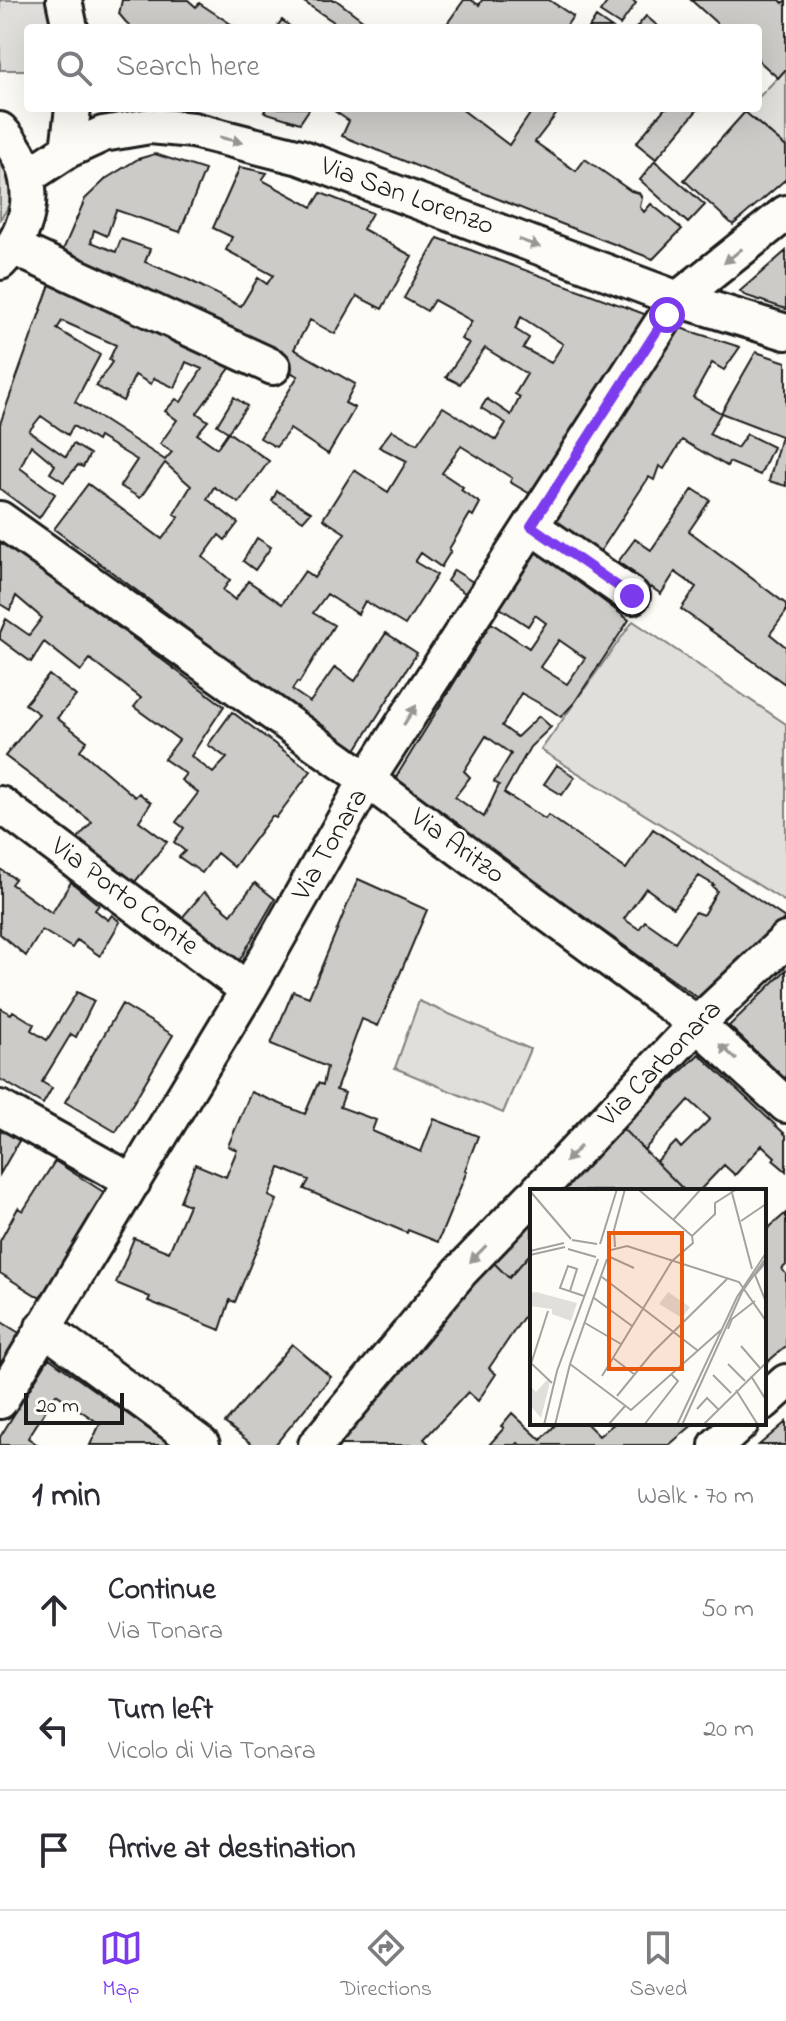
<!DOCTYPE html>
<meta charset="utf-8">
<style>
body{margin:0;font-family:"Indie Flower",sans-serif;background:#f7f7f7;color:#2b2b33}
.scale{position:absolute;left:24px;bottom:20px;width:100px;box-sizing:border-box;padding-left:8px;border:4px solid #1c1c1c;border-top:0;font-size:22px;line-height:28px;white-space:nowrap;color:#1c1c1c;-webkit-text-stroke:6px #fdfcf7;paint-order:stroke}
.stop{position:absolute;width:24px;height:24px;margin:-18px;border:6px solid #7c3aed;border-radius:50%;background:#fff}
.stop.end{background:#7c3aed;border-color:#fff;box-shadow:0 2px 8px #0008}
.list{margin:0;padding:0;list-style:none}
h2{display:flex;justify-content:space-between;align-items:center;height:104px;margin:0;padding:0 32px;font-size:34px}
h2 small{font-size:26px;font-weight:400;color:#7c7c81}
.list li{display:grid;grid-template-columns:52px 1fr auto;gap:24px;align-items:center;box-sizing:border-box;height:120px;padding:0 32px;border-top:2px solid #e1e1e2}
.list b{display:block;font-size:30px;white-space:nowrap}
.list p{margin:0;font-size:26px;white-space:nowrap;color:#7c7c81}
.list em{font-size:26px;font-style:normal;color:#7c7c81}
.icon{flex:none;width:44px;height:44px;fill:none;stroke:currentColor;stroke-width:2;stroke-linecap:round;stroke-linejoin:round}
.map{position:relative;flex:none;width:786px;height:1445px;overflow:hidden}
.search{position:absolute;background:#fff;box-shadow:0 8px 32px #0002;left:24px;right:24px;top:24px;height:88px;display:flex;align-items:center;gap:20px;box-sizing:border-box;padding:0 28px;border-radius:8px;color:#7c7c81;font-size:30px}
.sheet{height:464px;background:#fff}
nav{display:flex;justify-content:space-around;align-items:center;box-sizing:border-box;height:112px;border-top:2px solid #e1e1e2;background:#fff;font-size:22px;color:#7c7c81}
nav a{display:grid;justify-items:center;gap:4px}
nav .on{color:#7c3aed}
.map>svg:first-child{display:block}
</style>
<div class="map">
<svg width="786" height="1445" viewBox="0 0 786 1445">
<rect width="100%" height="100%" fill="#fdfcf7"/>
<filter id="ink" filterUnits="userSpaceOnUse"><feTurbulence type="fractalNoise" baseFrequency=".0125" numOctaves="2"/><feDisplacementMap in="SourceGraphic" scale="16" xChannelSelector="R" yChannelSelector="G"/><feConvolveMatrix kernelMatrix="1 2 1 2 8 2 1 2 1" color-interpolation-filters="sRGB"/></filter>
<g filter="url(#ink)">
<path fill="#e0dfdb" stroke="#7e7e7c" stroke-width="2" d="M0 0H47L51 28H28V70H0Z
M786 69V147L745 112 748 108H758V98Z
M0 150C9 175 20 196 0 219Z
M633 621 786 724V898L784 901 541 750Z
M419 1001 530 1049 503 1113 395 1068Z"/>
<path fill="#cccbc8" stroke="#1c1c1c" stroke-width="2" fill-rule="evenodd" d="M122 0H188L196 7 199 3 237 28H131L119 14Z
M301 0H336L372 27 343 28Z
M464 0H471L479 5 482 0H549L573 16 565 28H444Z
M609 0H632L636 3 620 25 600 12Z
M691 0H780L783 3 786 0V69L778 78 758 60V28H722Z
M646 16 660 28H636Z
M596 17 612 28H589Z
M282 20 292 28H276Z
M266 108H310L300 123 264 112Z
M330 108H460L509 145 534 108H561L535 142 576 171 585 159 631 191 639 193 642 198 640 207 644 212 651 204 682 229 653 259 533 213 342 136 349 121Z
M665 108H699L656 159 636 143Z
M745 112 786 147V179L733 225 684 180Z
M155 154 205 170 180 232 116 210 107 236 94 230 91 242 116 252 121 239 150 249 145 262 189 280 238 305 241 306 258 278 267 284 273 275 226 250 232 237 213 228 240 167 267 173 262 180 312 207 321 193 372 213 363 229 412 256 382 309 357 296 335 334 310 320 294 349 355 384 345 403 355 408 328 454 290 429 276 447 260 438 298 376 60 257 85 199 107 178 138 159Z
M655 161 705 205 688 223 640 180Z
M438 238 647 315 532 495 510 482 512 478 461 446 442 473 463 487 461 490 480 503 473 516 470 514 449 549 451 551 441 567 421 553 415 562 437 575 405 625 365 601 358 614 327 594 313 613 334 625 299 683 297 682 292 690 310 702 335 667 355 681 386 633 417 653 354 753 54 529 88 484 162 539 179 517 174 514 191 486 165 463 140 498 120 486 137 460 99 437 97 441 73 426 68 435 41 416 29 431 66 457 73 444 90 454 83 467 78 465 64 482 50 473 55 465 31 445 20 468 55 494 39 518 0 489V424L53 276 233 364 197 413 208 421 197 434 217 448 228 432 269 461 239 503 214 487 207 499 238 523 225 540 219 535 203 557 230 580 223 590 235 600 248 581 282 604 305 571 314 578 345 533 323 519 354 470 388 492 407 461 379 447 392 430 417 444 443 407 496 440 506 423 481 408 487 399 511 415 520 397 515 394 527 374 485 348 460 384 446 377 469 343 461 339 472 321 434 300 427 311 404 298ZM521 317 563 344 551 363 523 348 529 338 515 329ZM62 321 116 345 109 360 112 362 96 386 123 401 135 375 151 384 154 378 175 388 186 362 202 369 181 402 176 399 165 411 177 420 160 444 172 452 165 460 75 402 100 355 57 329Z
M786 251V309L744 295 740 291Z
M674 326 740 347 724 370 712 363 693 397 721 413 709 434 737 448 747 434 773 447 760 475 729 462 727 466 682 440 664 469 659 466 654 480 649 477 596 558 551 525Z
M756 352 786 362V486L769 481 781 436 721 413Z
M234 397 247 406 228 432 217 425Z
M693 489 710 500 689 531 786 604V612L770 634 786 647 785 684 681 609 696 587 675 572 661 594 651 587 646 594 628 582 634 573 618 562 635 539 651 550Z
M277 491 311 512 303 521 272 501Z
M257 538 271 547 255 570 243 561Z
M0 539 224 706 191 756 213 773 227 758 208 745 232 712 311 771 276 818 272 816 234 867 217 853 202 873 179 857 185 851 174 842 184 828 176 822 198 793 181 780 186 774 164 759 179 740 134 707 141 698 90 659 81 671 44 642 31 662 0 639V633L6 619 29 635 42 618 16 596 10 610 0 604Z
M536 550 629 620 574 703 561 717 551 710 521 693 502 726 517 737 539 716 551 727 530 747 504 793 545 819 548 815 626 869 653 829 785 918 701 1000 393 782 491 623 529 648 546 623 535 615 528 626 500 608ZM559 640 585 658 567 684 540 667ZM486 736 511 754 494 782 499 785 484 817 455 797 470 777 464 771ZM699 876 714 885 712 886 717 891 703 915 695 912 675 942 645 921 639 929 624 919 646 888 673 908Z
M454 570 476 584 468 595 447 581Z
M49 675 76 696 57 718 87 741 80 750 135 797 139 793 151 803 139 821 167 842 134 883 78 838 92 822 5 756 39 714 25 704Z
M557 765 575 777 562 795 544 784Z
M0 869 15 879 11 884 52 913 71 882 99 905 95 910 108 920 112 915 120 922 100 956 77 940 72 948 42 930 26 956 0 934Z
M358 879 427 910 378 1026 362 1019 336 1090 345 1093 340 1107 376 1120 372 1131 421 1152 434 1119 478 1136 465 1170 467 1171 438 1242 408 1230 407 1233 304 1189 309 1180 280 1168 269 1196 277 1200 235 1302 230 1300 220 1330 148 1301 150 1297 116 1283 134 1238 169 1252 189 1205 180 1201 195 1164 226 1177 237 1150 228 1146 251 1092 305 1114 318 1083 323 1085 327 1067 271 1044 293 991 309 997Z
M255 883 275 899 237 965 180 920 204 892 231 914Z
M786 970V1080L729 1026Z
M77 992 94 1001 76 1037 71 1034 42 1082 52 1088 43 1104 0 1079V1008L11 1014 13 1011 34 1024 31 1030 47 1040Z
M122 1004 173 1035 116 1132 65 1102Z
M699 1054 786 1135V1171L773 1160 775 1157 762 1145 735 1175 724 1165 699 1191H685L656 1162 676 1142 681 1148 710 1119 689 1100 644 1150 622 1128Z
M0 1126 20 1139 0 1174Z
M622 1128 684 1190 682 1191H556Z
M55 1161 105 1193 42 1299 0 1273V1241L18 1208 23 1211Z
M532 1213V1258L529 1255 509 1278 492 1261Z
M786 1213V1265L782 1269 786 1274V1346L764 1365V1272L766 1269 764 1267V1232Z
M529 1255 532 1258V1316L527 1312 489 1368 496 1374 478 1401 468 1392 424 1439 430 1445H340L492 1261 509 1278Z
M0 1321 21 1334 0 1370Z
M292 1344 331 1377 275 1445H253L225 1423Z
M49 1358 171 1445H90L100 1424 56 1394 28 1438 38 1445H0V1437Z
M512 1413 541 1440 557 1423H586L599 1436 615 1423H695L669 1445H520L518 1443 516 1445H489L504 1428 501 1426Z
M786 1422V1445H759Z"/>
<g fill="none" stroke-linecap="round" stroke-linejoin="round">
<defs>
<path id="minor" d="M64 0 70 28
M0 130C38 170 38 221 0 262
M68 150 73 108
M27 177 68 150 103 134 150 126 193 130 300 157 678 299 786 332
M13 247 273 367
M0 519 367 780 697 1024 786 1105
M531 526 632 596
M0 804 248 990
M0 1108 133 1182
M538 1191 697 1024 786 940
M43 1327 202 1445
M0 1401 248 990 367 780 667 315 678 299 786 213
M764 1402 786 1382
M316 1445 460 1272 532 1197
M717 1445 741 1423"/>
</defs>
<use href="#minor" stroke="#1c1c1c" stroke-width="40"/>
<use href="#minor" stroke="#fdfcf7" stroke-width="34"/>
</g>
<defs><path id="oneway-solid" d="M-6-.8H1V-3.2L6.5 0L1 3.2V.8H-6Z" transform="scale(2)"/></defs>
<g fill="#989794">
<use href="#oneway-solid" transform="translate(231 140) rotate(14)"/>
<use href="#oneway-solid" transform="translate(529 243) rotate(20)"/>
<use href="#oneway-solid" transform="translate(733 256) rotate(141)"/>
<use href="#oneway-solid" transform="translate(410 715) rotate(-57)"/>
<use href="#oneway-solid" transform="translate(728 1052) rotate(-138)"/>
<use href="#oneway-solid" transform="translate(573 1154) rotate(134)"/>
<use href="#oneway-solid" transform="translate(478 1254) rotate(134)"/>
</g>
</g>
<g fill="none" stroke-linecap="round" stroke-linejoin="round" filter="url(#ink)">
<path stroke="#7c3aed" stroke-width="10" d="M632 596 531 526 667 315"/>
</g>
<g text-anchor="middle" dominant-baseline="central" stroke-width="6" stroke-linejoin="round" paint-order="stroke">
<g font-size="28" fill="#1c1c1c" stroke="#fdfcf7">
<text transform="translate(407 197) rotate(20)">Via San Lorenzo</text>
<text transform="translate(331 845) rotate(-60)">Via Tonara</text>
<text transform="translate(457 847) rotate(36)">Via Aritzo</text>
<text transform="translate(124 897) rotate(37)">Via Porto Conte</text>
<text transform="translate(661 1064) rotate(-46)">Via Carbonara</text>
</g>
</g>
<g transform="translate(530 1189)">
<rect width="236" height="236" fill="#fdfcf7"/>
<path d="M6 103 47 114 41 132 22 125V120L0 117V104ZM138 103 160 118 152 129 129 115ZM17 191 20 193 11 229 0 216V197L6 203Z" fill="#e0dfdb"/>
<path fill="none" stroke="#a3a29f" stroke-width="2" d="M108 0 162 47M201 0 222 80M0 2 41 50M144 30 171 0M211 32 236 15M42 51 67 55M70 55 87 0M85 58 84 41 95 0M38 60 66 68M81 61 97 57 209 93 236 132M0 62 34 54M0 66 35 58M80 68 104 79M236 73 225 86 236 113M72 88 167 161M40 102 47 80 38 77 30 99 54 107M64 109 102 137M55 134 91 155M198 140 202 130 225 112M211 157 230 179M83 169 104 185M1 175 18 122M2 175 22 194M40 175 101 221 191 141M198 175 215 192M183 186 201 204M72 187 142 72 163 54 162 47 185 25V14L207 0M221 187 236 211M206 201 228 236M87 207 122 164 197 90M167 220 177 209 188 220M14 236 27 182 68 70M25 236 40 175 77 70M78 236 96 216M114 236 148 192 141 185M147 236 207 108 236 64M152 236 212 103 236 69M173 236 236 174"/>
<path fill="#e8590c" fill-opacity="0.15" stroke="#e8590c" stroke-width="4" d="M79 44H152V180H79Z"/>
<rect width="236" height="236" fill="none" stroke="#1c1c1c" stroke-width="4"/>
</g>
</svg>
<div class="scale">20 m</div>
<div class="stop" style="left:667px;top:315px"></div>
<div class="stop end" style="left:632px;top:596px"></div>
<div class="search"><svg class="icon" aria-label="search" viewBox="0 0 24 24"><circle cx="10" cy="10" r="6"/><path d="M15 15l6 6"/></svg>Search here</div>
</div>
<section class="sheet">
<h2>1 min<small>Walk · 70 m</small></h2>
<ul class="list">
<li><svg class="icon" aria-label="ahead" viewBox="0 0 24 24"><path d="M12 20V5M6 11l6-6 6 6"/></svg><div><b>Continue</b><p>Via Tonara</p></div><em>50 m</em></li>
<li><svg class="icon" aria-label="left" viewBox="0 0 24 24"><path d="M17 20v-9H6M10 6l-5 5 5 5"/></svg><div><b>Turn left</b><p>Vicolo di Via Tonara</p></div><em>20 m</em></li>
<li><svg class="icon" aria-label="arrive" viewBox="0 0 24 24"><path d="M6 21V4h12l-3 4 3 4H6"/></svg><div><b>Arrive at destination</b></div></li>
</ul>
</section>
<nav>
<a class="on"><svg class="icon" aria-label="map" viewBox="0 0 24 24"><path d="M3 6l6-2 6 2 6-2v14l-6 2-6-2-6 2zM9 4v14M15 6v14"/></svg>Map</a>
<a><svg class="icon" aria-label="directions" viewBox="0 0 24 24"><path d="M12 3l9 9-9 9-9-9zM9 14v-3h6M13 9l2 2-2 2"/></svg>Directions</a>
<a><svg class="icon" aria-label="saved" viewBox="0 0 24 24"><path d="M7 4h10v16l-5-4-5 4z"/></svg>Saved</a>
</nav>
